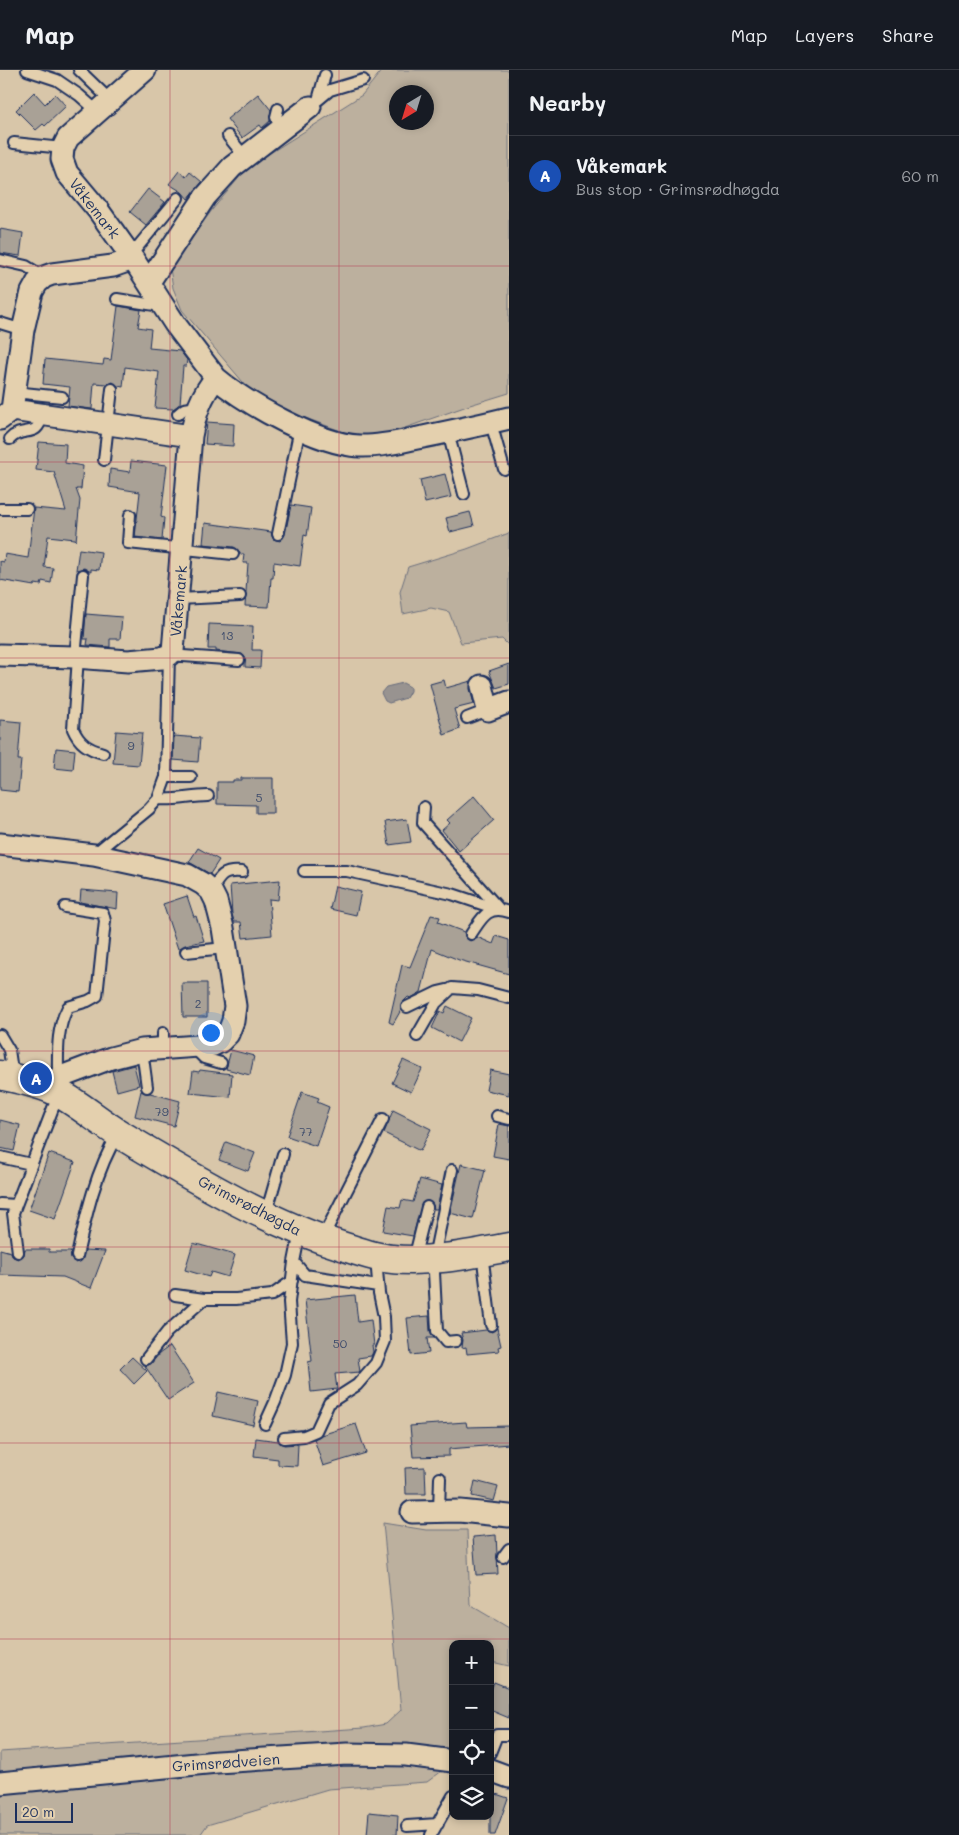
<!DOCTYPE html>
<meta charset="utf-8">
<style>
body{margin:0;font-family:Mali,sans-serif;background:#20242c;color:#f1f3f6}
.controls{position:absolute;right:15px;bottom:15px;display:grid;overflow:hidden;border-radius:10px;box-shadow:0 2px 8px #0003}
.controls button{width:45px;height:45px;display:grid;place-items:center;padding:0;border:0;border-bottom:1px solid #363941;background:#171b24;color:#f1f3f6;font:25px sans-serif}
.compass{position:absolute;left:389px;top:15px;width:45px;height:45px;border-radius:50%;background:#171b24;box-shadow:0 2px 8px #0003;rotate:218deg}
.scale{position:absolute;left:15px;bottom:12px;width:58px;box-sizing:border-box;padding-left:5px;border:2px solid #1b2f5e;border-top:0;font-size:14px;line-height:18px;white-space:nowrap;color:#1b2f5e;-webkit-text-stroke:4px #e4d0ae;paint-order:stroke}
.you{position:absolute;left:210px;top:962px;width:18px;height:18px;margin:-12px;border:4px solid #fff;border-radius:50%;background:#1a73e8;box-shadow:0 0 0 8px #1a73e833}
.badge{display:grid;place-items:center;width:32px;height:32px;border-radius:50%;background:#d93025;color:#fff;font-size:16px;font-weight:700}
.pin{position:absolute;translate:-50% -50%;border:2px solid #fff;box-shadow:0 1px 5px #0006}
.list{margin:0;padding:0;list-style:none}
h2{display:flex;justify-content:space-between;align-items:center;height:65px;margin:0;padding:0 20px;font-size:21px}
h2 small{font-size:16px;font-weight:400;color:#9ea1a6}
.list li{display:grid;grid-template-columns:32px 1fr auto;gap:15px;align-items:center;box-sizing:border-box;height:80px;padding:0 20px;border-top:1px solid #363941}
.list b{display:block;font-size:19px;white-space:nowrap}
.list p{margin:0;font-size:16px;white-space:nowrap;color:#9ea1a6}
.list em{font-size:16px;font-style:normal;color:#9ea1a6}
.icon{flex:none;width:28px;height:28px;fill:none;stroke:currentColor;stroke-width:2;stroke-linecap:round;stroke-linejoin:round}
.map{position:relative;flex:none;width:509px;height:1765px;overflow:hidden}
header{display:flex;align-items:center;gap:30px;box-sizing:border-box;height:70px;padding:0 25px;background:#171b24;border-bottom:1px solid #363941}
header strong{font-size:24px}
nav{display:flex;gap:28px;margin-inline-start:auto;font-size:18px}
main{display:flex}
aside{flex:1;background:#171b24}
.map>svg:first-child{display:block}
</style>
<header>
<strong>Map</strong>
<nav><a>Map</a><a>Layers</a><a>Share</a></nav>
</header>
<main>
<div class="map">
<svg width="509" height="1765" viewBox="0 0 509 1765">
<rect width="100%" height="100%" fill="#d8c6a9"/>
<filter id="ink" filterUnits="userSpaceOnUse"><feTurbulence type="fractalNoise" baseFrequency=".02" numOctaves="2"/><feDisplacementMap in="SourceGraphic" scale="10" xChannelSelector="R" yChannelSelector="G"/><feConvolveMatrix kernelMatrix="1 2 1 2 8 2 1 2 1" color-interpolation-filters="sRGB"/></filter>
<g filter="url(#ink)">
<path fill="#bcb09e" stroke="#6c707e" fill-rule="evenodd" d="M382 0H509V323L470 335 368 371 292 343 248 318 182 240 173 218 170 198 212 140 248 97 362 25ZM397 22H427V52H397Z
M509 463V576L502 569 461 573 449 542 431 538 403 544 400 522 408 497 467 479Z
M383 1453 426 1460H467L470 1535 509 1558V1596L492 1592 490 1593V1574H453V1693L427 1712 328 1719 207 1755 200 1765H0V1682L364 1658 386 1654 401 1640Z"/>
<path fill="#989390" stroke="#666b7c" d="M403 613 410 617V621L406 628 389 633 385 631 381 623 386 617Z"/>
<path fill="#a9a196" stroke="#1b2f5e" d="M34 22 45 34 55 24 66 36 45 56 43 54 36 60 16 40Z
M258 24 271 40 270 51 262 58 260 55 242 68 227 49Z
M179 101 186 107 190 102 202 112 188 129 182 122 169 114Z
M148 119 165 132 146 155 130 142Z
M0 159 23 163 20 186 0 183Z
M118 236 141 240 138 257 151 259 149 278 180 281 187 290 186 296H183L180 334 173 339 155 338 159 302 125 297 123 317 118 316 113 312 107 314 94 313 92 339 68 336 70 317 43 314 45 289 103 295 104 289 111 290Z
M207 352 234 354 233 376 205 374Z
M39 372 66 374 65 393 83 396 81 419H76L80 430 76 471 75 469 48 466 44 497 53 498 51 513 42 511 41 515 35 514 34 516 0 510V491L4 492 5 484 28 488 34 438 66 441 54 402 36 400Z
M131 391 167 395 161 447 164 448 162 470 135 467 140 422 109 417 110 399 130 402Z
M445 404 451 427 425 433 420 410Z
M291 435 311 438 307 466 304 465 300 496 274 492 273 508H271L269 537 245 536 248 493H243L244 484H240L237 479 234 477 203 474 205 453 271 462 273 469 280 471 285 465Z
M470 442 474 456 450 462 446 448Z
M79 479 101 482 99 500 91 499V502L84 498 76 500Z
M86 544 122 547 120 569H110V577L87 575 88 569H84Z
M209 554 253 556 252 580H261L260 598 245 597V587L242 584 216 581V579H208Z
M509 594V614L496 618 489 601Z
M444 610 446 618 471 611 470 619 474 634 454 639 460 659 444 665 430 614Z
M0 650 21 652 18 690H21L18 722 0 720Z
M116 661 142 663 139 695 113 693Z
M174 666 200 668 198 692 173 690Z
M56 678 75 680 73 700 54 698Z
M241 708H273V743H256V735L217 734V712H233V710H241Z
M474 726 494 750 459 781 442 760 450 753 447 750Z
M407 749 411 772 389 775 385 752Z
M198 778 219 790 210 804 189 792Z
M280 810 278 830 269 829 272 865 243 868 241 852H234L232 844 230 815Z
M335 816 361 822 356 845 330 839Z
M81 820 118 823 117 839 80 832Z
M187 826 194 847 196 846 204 871 185 875 178 879 163 834Z
M431 845 440 847 438 852 464 862 465 867 470 871 477 867 493 874 496 866 509 870V904L459 890 432 879 421 922 411 928 408 927 402 933 401 940 393 954 389 952 402 895 410 897Z
M182 913H207V947H183Z
M447 936 471 948 459 972 432 958 440 941 444 943Z
M231 980 254 986 250 1005 226 999Z
M403 990 422 999 411 1022 392 1013Z
M134 995 139 1015 117 1021 112 1001Z
M200 1000 232 1004 230 1027 190 1023 193 1001 199 1002Z
M490 1000 509 1004V1025L486 1020Z
M141 1021 145 1023H150L180 1031 174 1056 135 1046Z
M302 1022 319 1028 317 1032 329 1037 316 1076 287 1066Z
M393 1040 431 1059 420 1081 384 1063Z
M0 1050 20 1055 14 1081 0 1078Z
M499 1054 509 1056V1089L493 1086Z
M226 1072 255 1083 248 1101 219 1090Z
M49 1083 75 1092 55 1149 29 1140Z
M461 1094 485 1100 473 1149 450 1143Z
M420 1109 442 1115 437 1139H434L433 1135 429 1131 422 1133 413 1166 383 1161 388 1136 400 1138 402 1130 413 1132Z
M193 1173 235 1185 228 1207 211 1202 209 1207 185 1200Z
M0 1179 11 1182 13 1187 18 1189 24 1185 25 1179H49V1182H71V1189L76 1193 82 1190 85 1180 105 1181 91 1218 63 1207 0 1205Z
M355 1225 358 1252 371 1250 374 1275H372L373 1282 371 1286 358 1288 360 1302 335 1304 337 1319 311 1322 308 1292 312 1291 305 1230Z
M429 1246 430 1261 434 1268H427L429 1283 411 1285 407 1248Z
M497 1258 501 1276 498 1277 499 1281 467 1284 466 1277 462 1278 463 1270 461 1263 486 1260 492 1262Z
M170 1276 194 1313 168 1330 145 1296 151 1294 159 1284Z
M132 1287 147 1301 134 1314 120 1299Z
M218 1322 258 1331 253 1355 213 1346Z
M466 1352 467 1357 509 1356V1374L449 1379V1386L413 1387 410 1356Z
M356 1354 366 1383 323 1396 314 1369 321 1365Z
M256 1368 278 1371 284 1375 298 1374 297 1396 278 1395V1389L254 1386Z
M425 1397 426 1424H406L405 1398Z
M475 1411 498 1417 494 1431 472 1426Z
M496 1465 498 1504 476 1505 473 1467Z
M494 1612 509 1618V1648L490 1640V1623Z
M490 1722 508 1728 495 1765H490Z
M369 1742 398 1745 397 1765H367Z"/>
<g fill="none" stroke-linecap="round" stroke-linejoin="round">
<defs>
<path id="service" d="M27 0 57 10 79 25 97 41
M79 0 110 30
M318 30 330 20 363 10
M318 30 325 5
M278 39 276 47 280 59
M228 66 245 87
M14 73 63 78
M131 185 178 128
M0 190 26 196 44 207
M117 229 161 236
M0 253 23 260
M14 322 62 327
M178 344 184 339 198 337
M491 353 504 399
M448 362 464 424
M10 369C23 355 38 370 42 345
M104 390 112 319
M0 439H27
M130 445 128 473 233 484
M278 464 300 358
M178 529 240 526
M75 587 83 505
M78 587 73 659C79 673 88 679 103 683
M467 648 488 640
M166 707H191
M158 729C175 731 191 726 208 726
M94 784 149 739 158 729 166 707 169 585 239 590
M304 801H347L452 824 500 840 423 753 424 737
M211 821C220 806 223 800 242 802
M471 864C482 848 487 835 509 842
M186 882 225 878
M407 937 438 922 451 919
M0 965 9 980 13 1007
M417 966 436 933 452 918 478 920 509 928
M193 977 204 988 221 993
M163 979V963
M142 980 147 1017
M58 1008C58 983 56 959 68 937L88 931 97 926 105 851 103 843 65 837
M497 1046 509 1049
M0 1087 31 1094
M0 1134 16 1135
M266 1144 283 1084
M300 1162 294 1192 305 1205 378 1216
M322 1169 383 1049
M18 1182 13 1143 53 1038 60 1026
M482 1183 491 1255
M77 1186C86 1145 96 1100 118 1064
M434 1187 452 1100
M414 1189 427 1137
M431 1190 434 1202 437 1261 446 1272 456 1271
M175 1225 204 1229
M146 1289 167 1262 204 1229H236L272 1225 292 1211
M265 1354 275 1332 285 1305 292 1273 289 1232 294 1192
M284 1368 304 1366 316 1361 329 1333 357 1315 376 1293 385 1271 384 1247 379 1223 376 1189
M439 1441 440 1408
M503 1487 509 1479
M490 1683 497 1665H509
M407 1756 438 1754
M431 1765 453 1726"/>
<path id="minor" d="M133 189 98 140 67 103 62 89 63 78 68 68 145 0
M149 212 205 127 232 97 310 37
M216 308C247 334 318 374 359 376 381 377 402 371 423 367 452 361 481 355 509 348
M12 340 191 366
M0 349 12 340 23 260 32 222 37 213 44 207 52 204 113 196 133 189 175 254 216 308C201 325 195 345 191 366L173 581 169 585 162 588 128 591 75 587 0 585
M482 616 488 640 509 632
M0 774 94 785 187 805 203 814 211 821 216 831 223 858 235 936 233 951 228 964 221 971 213 975 142 980 111 988 58 1008 53 1020
M412 1442 460 1441 509 1446
M490 1700 509 1707
M0 1713 217 1692 347 1684 406 1685 453 1691"/>
<path id="secondary" d="M0 1005C17 1009 35 1012 51 1019 76 1031 98 1051 121 1065 192 1107 265 1152 345 1177 360 1182 376 1188 392 1189 431 1193 471 1184 509 1177"/>
</defs>
<use href="#service" stroke="#1b2f5e" stroke-width="14"/>
<use href="#minor" stroke="#1b2f5e" stroke-width="25"/>
<use href="#secondary" stroke="#1b2f5e" stroke-width="31"/>
<use href="#service" stroke="#e4d0ae" stroke-width="10"/>
<use href="#minor" stroke="#e4d0ae" stroke-width="21"/>
<use href="#secondary" stroke="#e4d0ae" stroke-width="28"/>
</g>
</g>
<path fill="none" stroke="#b6455b" stroke-width="1" stroke-opacity="0.55" d="M170 0V1765M339 0V1765M0 196H509M0 392H509M0 588H509M0 784H509M0 981H509M0 1177H509M0 1373H509M0 1569H509"/>
<g text-anchor="middle" dominant-baseline="central" stroke-width="4" stroke-linejoin="round" paint-order="stroke">
<g font-size="12" fill="#3e4c6c">
<text x="227" y="565">13</text>
<text x="131" y="675">9</text>
<text x="259" y="727">5</text>
<text x="198" y="933">2</text>
<text x="162" y="1041">79</text>
<text x="306" y="1061">77</text>
<text x="340" y="1273">50</text>
</g>
<g font-size="15" fill="#1b2f5e" stroke="#e4d0ae">
<text transform="translate(95 138) rotate(52)">Våkemark</text>
<text transform="translate(178 531) rotate(-85)">Våkemark</text>
<text transform="translate(250 1135) rotate(27)">Grimsrødhøgda</text>
<text transform="translate(226 1692) rotate(-4)">Grimsrødveien</text>
</g>
</g>
</svg>
<div class="controls">
<button>+</button>
<button>−</button>
<button><svg class="icon" aria-label="locate" viewBox="0 0 24 24"><circle cx="12" cy="12" r="6"/><path d="M12 2v4M12 18v4M2 12h4M18 12h4"/></svg></button>
<button><svg class="icon" aria-label="layers" viewBox="0 0 24 24"><path d="M12 4l9 5-9 5-9-5zM3 14l9 5 9-5"/></svg></button>
</div>
<svg class="compass" viewBox="-18 -18 36 36"><path d="M0-13l5 13h-10z" fill="#e53935"/><path d="M0 13l5-13h-10z" fill="#9ea1a6"/></svg>
<div class="scale">20 m</div>
<div class="you"></div>
<div class="pin badge" style="left:36px;top:1008px;background:#1a4fb4">A</div>
</div>
<aside>
<h2>Nearby<small></small></h2>
<ul class="list">
<li><span class="badge" style="background:#1a4fb4">A</span><div><b>Våkemark</b><p>Bus stop · Grimsrødhøgda</p></div><em>60 m</em></li>
</ul>
</aside>
</main>
